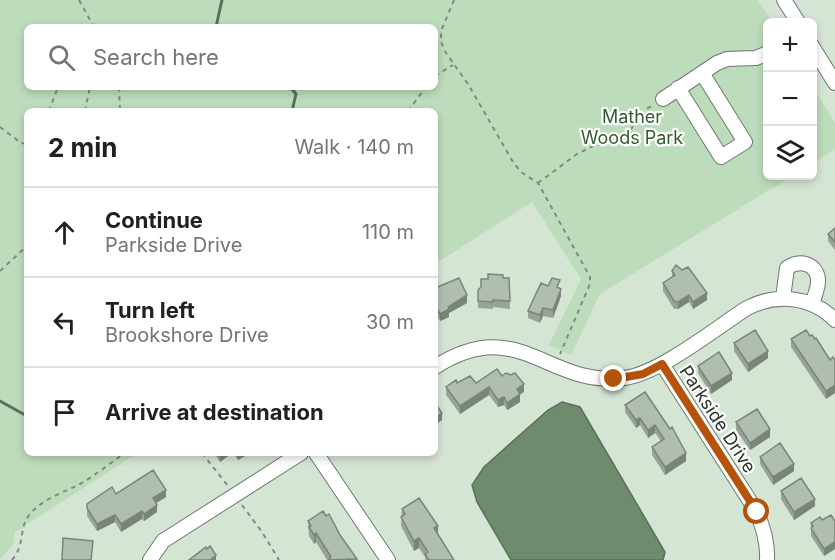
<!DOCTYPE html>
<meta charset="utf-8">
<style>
body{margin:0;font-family:Inter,sans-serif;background:#f2f2f2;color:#202124}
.controls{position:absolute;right:18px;top:18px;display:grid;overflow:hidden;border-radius:9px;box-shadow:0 3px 9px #0003}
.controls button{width:54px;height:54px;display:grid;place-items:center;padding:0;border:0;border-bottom:2px solid #e0e0e0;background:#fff;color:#202124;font:30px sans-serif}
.stop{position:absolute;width:18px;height:18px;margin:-14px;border:4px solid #b45309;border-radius:50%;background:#fff}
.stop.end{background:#b45309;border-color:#fff;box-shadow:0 2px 6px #0008}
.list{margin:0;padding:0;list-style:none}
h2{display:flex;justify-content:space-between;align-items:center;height:78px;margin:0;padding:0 24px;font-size:26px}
h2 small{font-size:20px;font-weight:400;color:#757577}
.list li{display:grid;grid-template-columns:39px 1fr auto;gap:18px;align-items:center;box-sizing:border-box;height:90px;padding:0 24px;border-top:2px solid #e0e0e0}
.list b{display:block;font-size:22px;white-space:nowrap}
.list p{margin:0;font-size:20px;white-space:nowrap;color:#757577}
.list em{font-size:20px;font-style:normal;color:#757577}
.icon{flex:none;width:33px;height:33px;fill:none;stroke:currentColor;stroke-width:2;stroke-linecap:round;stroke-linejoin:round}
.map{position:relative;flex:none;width:835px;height:560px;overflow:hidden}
.search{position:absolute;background:#fff;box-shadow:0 3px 9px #0003;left:24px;top:24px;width:414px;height:66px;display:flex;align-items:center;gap:15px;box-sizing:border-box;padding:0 21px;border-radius:9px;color:#757577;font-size:22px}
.panel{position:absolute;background:#fff;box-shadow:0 3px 9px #0003;left:24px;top:108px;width:414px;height:348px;border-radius:9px}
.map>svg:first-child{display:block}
</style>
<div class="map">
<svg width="835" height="560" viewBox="0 0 835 560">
<rect width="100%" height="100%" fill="#d5e5d4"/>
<path fill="#bddcbb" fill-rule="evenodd" d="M0 0H758L772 22H768V176H792L600 294 571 355 549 345 581 279 532 202 435 264V111H27V453H138L15 532 13 545 0 559ZM27 27H435V87H27Z
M813 87 835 123V149L813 163Z"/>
<path fill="#6f8b6d" stroke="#5b705a" stroke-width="1.5" d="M562 402 580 407 665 552 663 560H511L477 502 472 485 484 467 548 410Z"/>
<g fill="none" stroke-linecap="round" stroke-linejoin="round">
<path stroke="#5b705a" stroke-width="3" d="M216 27 222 0
M290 87 296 94 292 111
M0 401 27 416"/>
<defs>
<path id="minor" d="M784 0 798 22
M812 46 835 83
M678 88 721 157 745 142 702 73
M663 99 717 63 727 59 756 58 768 53
M783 298 787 268C799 259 816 263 818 279 819 287 814 297 812 304
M662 364 757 512C763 528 768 543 767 560
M435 367C519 313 548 388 624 378 659 374 716 328 747 308 776 293 811 296 835 320
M316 453 388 560
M150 560 163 541 301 453"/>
</defs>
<use href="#minor" stroke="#6c7a6b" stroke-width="16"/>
<path stroke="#808b7f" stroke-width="2" stroke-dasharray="4.5 4.5" stroke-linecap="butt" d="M79 0 94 27
M454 0 441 31V42L446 53 468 84 513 162 521 172 538 183 590 277V284L560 354
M435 76 453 65
M119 87 120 111
M49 111 58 87
M85 111 90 87
M408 111 426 87
M0 127 21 143 27 144
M538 183 577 154 593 146 610 142 627 134 648 108 653 105
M0 271 27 246
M202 453 228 486
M242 505 262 532 279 560
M12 560C26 544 18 528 30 514 43 499 62 493 78 485 95 476 110 463 125 453"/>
<use href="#minor" stroke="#fff" stroke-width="14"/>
</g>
<path fill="#96a396" d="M835 228V250L828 241V234Z
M672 271 707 300 693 309 689 302 678 309H674L663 291V283L672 277Z
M503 278H509L510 309 493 307V309L478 308V290L481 287Z
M548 286 560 288 561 296 553 318 543 316 540 323 528 318V311Z
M435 288 467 303 449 313V317L440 321 437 316Z
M810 336 830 360 826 399 791 347V339Z
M734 343 768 358 748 372 734 351Z
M698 366 732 380 711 394 698 373Z
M502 376 524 392 520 394V402L507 410 504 405 498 407 489 395 460 414 446 395V387L457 383H476Z
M645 392 686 461 665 475 652 455V447L661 441 655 433 648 438 640 425 636 428 625 412V405Z
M736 422 770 437 750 450 736 430Z
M214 453H232L220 462Z
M233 453H250L238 460Z
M760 457 794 471 773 485 760 464Z
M781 491 815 506 794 520 781 499Z
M116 494 166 497 156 503 157 512 144 521 142 519 121 532 115 522 97 531 87 516V504Z
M402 509 438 534 454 560H425V557L419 548 414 551 401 526Z
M822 520 835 521V549L824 556 811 536V523Z
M308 521 340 535 357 560H327L316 542 314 544 309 536Z"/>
<path fill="#7a857a" d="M561 289V296L553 318V310Z
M707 293V300L693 309V302Z
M467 295V303L449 313V317L440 321V314L448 307Z
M689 295V302L678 309V302Z
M543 308V316L540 323V315Z
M437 309V316L435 317V310Z
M768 351V358L748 372V364Z
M732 373V380L711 394V386Z
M524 384V392L520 394V402L507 410V403L517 389Z
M835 385V393L826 399V391Z
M489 387V395L460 414V406Z
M504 397V405L498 407V400Z
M442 413V420L435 425V418Z
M640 418V425L636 428V420Z
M655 425V433L648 438V430Z
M770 429V437L750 450V443Z
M223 453H232L220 462V455Z
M238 453H250L238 460Z
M686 453V461L665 475V467Z
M794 464V471L773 485V477Z
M166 490V497L153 505V498Z
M815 499V506L794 520V512Z
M157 505V512L144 521V514Z
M142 511V519L121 532V524Z
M115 515V522L97 531V524Z
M438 526V535L434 528Z
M316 533V542L314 544V535Z
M419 538V548L414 551V541Z
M835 542V549L824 556V549Z
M216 555V560H209Z"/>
<path fill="#afbeae" stroke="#7a857a" stroke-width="1.5" d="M835 228V242L828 234Z
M676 265 682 270 688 267 707 293 693 302 689 295 678 302 674 301 663 283 675 275 672 271Z
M488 274 503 275V278H509L510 301 493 300V302L478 301V290L481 287V279H488Z
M459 278 467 295 448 307 449 309 440 314 437 309 435 310V288Z
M552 278 560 280 557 287 561 289 553 310 543 308 540 315 528 311 541 283 548 286Z
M755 330 768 351 748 364 734 343Z
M806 330 810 336 812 335 815 339 816 338 830 360 833 357 835 360V385L826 391 791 339Z
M719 352 732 373 711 386 698 366Z
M497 369 502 376 506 373 511 375 515 373 524 384 517 389 520 394 507 403 504 397 498 400 489 387 460 406 446 387 456 380 457 383 470 376 476 383Z
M645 392 670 429 672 427 686 453 665 467 652 447 664 439 655 425 648 430 640 418 636 420 625 405Z
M435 403 442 413 435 418Z
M757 409 770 429 750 443 736 422Z
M780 443 794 464 773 477 760 457Z
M153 470 166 490 153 498 157 505 144 514 142 511 121 524 115 515 97 524 87 508V504L112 487 116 494Z
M801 478 815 499 794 512 781 491Z
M419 498 438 526 434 528 454 560H429L425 554 428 552 419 538 414 541 401 517 405 514 402 509Z
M323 511 326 516 329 514 340 535 357 559 329 560V559L331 557 316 533 314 535 309 527 311 526 308 521Z
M831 515 835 521V542L824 549 811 528 813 526 811 523 820 517 822 520Z
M63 538 93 541 91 560H62Z
M210 546 216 555 210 560H189L206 547 207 549Z"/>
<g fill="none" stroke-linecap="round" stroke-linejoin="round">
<path stroke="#b45309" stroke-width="8" d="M614 379 643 374 662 364 757 512"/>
</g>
<g text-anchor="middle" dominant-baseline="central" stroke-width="4.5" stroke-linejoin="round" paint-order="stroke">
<g font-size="18" fill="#315c30" stroke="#fff">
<text x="632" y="116">Mather<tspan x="632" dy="21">Woods Park</tspan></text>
</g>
<g font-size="18" fill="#2c322c" stroke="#fff">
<text transform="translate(718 419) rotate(57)">Parkside Drive</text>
</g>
</g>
</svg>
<div class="controls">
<button>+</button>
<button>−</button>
<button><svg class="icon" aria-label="layers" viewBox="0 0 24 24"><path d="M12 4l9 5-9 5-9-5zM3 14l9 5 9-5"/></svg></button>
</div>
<div class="stop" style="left:757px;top:512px"></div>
<div class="stop end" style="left:614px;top:379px"></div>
<div class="search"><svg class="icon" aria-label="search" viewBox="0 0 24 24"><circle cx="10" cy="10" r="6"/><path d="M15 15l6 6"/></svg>Search here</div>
<section class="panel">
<h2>2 min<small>Walk · 140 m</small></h2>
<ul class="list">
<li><svg class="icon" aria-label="ahead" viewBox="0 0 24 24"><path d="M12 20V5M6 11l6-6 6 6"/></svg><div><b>Continue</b><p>Parkside Drive</p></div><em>110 m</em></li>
<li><svg class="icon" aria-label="left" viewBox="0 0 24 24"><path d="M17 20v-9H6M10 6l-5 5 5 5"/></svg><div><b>Turn left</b><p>Brookshore Drive</p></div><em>30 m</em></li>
<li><svg class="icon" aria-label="arrive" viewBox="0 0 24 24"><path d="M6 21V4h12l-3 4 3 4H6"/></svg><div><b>Arrive at destination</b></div></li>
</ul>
</section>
</div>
